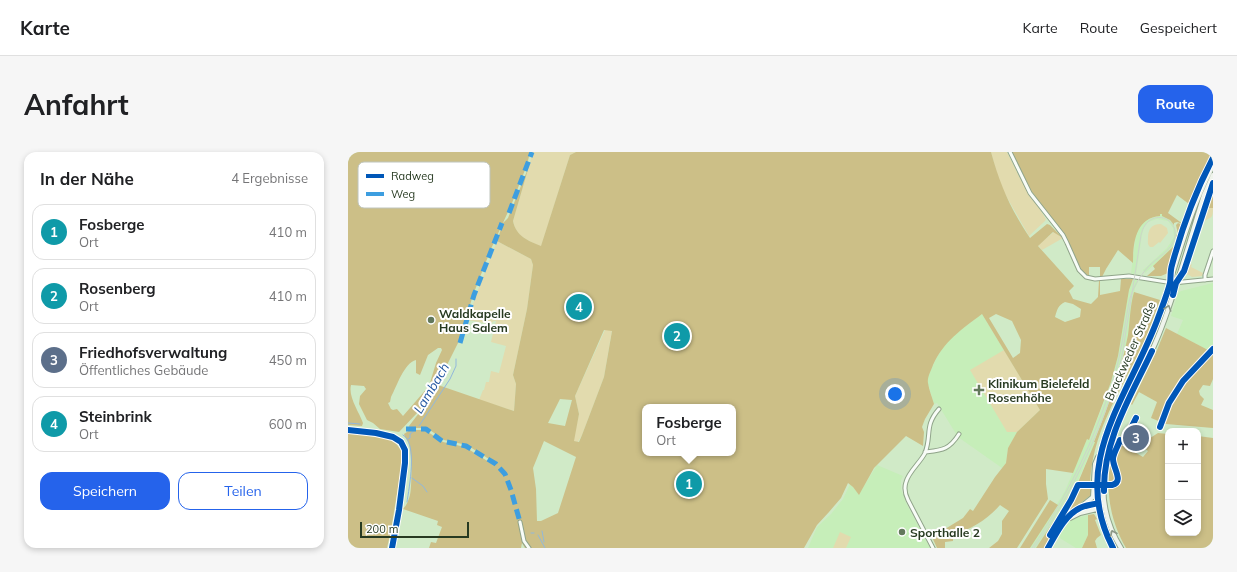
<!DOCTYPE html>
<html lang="de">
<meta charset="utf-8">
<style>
body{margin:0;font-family:Mulish,sans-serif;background:#f6f6f6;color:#202124}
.controls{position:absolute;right:12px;bottom:12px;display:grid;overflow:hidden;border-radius:8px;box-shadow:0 2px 6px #0003}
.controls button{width:36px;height:36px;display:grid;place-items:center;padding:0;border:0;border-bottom:1px solid #e0e0e0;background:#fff;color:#202124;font:20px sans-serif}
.scale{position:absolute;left:12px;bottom:10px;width:109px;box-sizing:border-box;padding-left:4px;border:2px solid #273a21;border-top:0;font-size:11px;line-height:14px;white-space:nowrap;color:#273a21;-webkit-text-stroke:3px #fff;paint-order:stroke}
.you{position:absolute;left:547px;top:242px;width:14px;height:14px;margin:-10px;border:3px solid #fff;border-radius:50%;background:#1a73e8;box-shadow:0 0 0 6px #1a73e833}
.badge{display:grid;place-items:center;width:26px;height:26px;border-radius:50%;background:#2563eb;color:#fff;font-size:13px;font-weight:700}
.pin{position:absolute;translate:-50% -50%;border:2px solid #fff;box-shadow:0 1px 4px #0006}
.popup{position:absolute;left:294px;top:252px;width:94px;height:52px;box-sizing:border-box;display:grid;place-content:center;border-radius:8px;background:#fff;filter:drop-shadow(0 1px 3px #0005);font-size:13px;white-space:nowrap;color:#757577}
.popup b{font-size:15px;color:#202124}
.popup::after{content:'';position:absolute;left:50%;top:100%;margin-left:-8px;border:8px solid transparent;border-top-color:#fff}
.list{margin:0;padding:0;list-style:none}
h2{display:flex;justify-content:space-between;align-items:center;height:52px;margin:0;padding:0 16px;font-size:17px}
h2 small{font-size:13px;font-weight:400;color:#757577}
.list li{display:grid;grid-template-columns:26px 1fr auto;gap:12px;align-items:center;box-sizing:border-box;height:56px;margin:0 8px 8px;padding:0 8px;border:1px solid #e0e0e0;border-radius:12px}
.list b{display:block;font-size:15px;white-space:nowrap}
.list p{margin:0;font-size:13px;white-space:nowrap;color:#757577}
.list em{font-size:13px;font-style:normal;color:#757577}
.actions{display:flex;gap:8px;padding:12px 16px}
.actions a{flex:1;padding:9px 0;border:1px solid #2563eb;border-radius:12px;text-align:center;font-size:14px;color:#2563eb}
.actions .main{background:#2563eb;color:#fff}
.icon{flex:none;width:22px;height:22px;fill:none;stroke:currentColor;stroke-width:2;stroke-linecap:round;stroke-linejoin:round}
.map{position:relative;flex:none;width:865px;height:396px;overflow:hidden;border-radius:12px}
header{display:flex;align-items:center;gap:24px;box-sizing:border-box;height:56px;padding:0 20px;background:#fff;border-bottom:1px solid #e0e0e0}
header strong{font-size:19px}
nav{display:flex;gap:22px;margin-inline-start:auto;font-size:14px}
.intro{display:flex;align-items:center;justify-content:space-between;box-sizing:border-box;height:96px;padding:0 24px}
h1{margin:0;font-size:28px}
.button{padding:10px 18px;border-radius:12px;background:#2563eb;color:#fff;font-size:14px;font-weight:700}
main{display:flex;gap:24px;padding:0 24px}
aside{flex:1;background:#fff;border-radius:12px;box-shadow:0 2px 6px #0003}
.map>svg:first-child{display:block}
</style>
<header>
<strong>Karte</strong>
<nav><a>Karte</a><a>Route</a><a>Gespeichert</a></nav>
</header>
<div class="intro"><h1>Anfahrt</h1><a class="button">Route</a></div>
<main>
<aside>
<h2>In der Nähe<small>4 Ergebnisse</small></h2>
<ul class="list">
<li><span class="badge" style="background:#0f9aa8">1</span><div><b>Fosberge</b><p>Ort</p></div><em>410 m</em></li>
<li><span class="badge" style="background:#0f9aa8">2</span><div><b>Rosenberg</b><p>Ort</p></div><em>410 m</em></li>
<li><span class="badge" style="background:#5c6f8a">3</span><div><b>Friedhofsverwaltung</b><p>Öffentliches Gebäude</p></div><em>450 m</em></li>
<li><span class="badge" style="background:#0f9aa8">4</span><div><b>Steinbrink</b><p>Ort</p></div><em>600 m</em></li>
</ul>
<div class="actions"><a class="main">Speichern</a><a>Teilen</a></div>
</aside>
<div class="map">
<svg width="865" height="396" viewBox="0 0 865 396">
<rect width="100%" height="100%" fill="#d0eac7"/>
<path fill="#c6eeb9" d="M812 62H814L822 68 826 73 829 85 828 92 797 121 795 118 819 96 826 85 825 76 820 69 809 67 800 70 796 75 794 83 788 123 783 121 788 81 794 72 803 66 811 64Z
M785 127 789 128 790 130 787 136 780 184 774 209 768 233 746 289 747 290 728 333 726 332 711 361 688 396H682L717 339 739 287 741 288 760 240 770 204 781 138Z
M865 131V194L860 198 829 182 835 168 823 164 830 141 833 139Z
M634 162 692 258 669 280 660 296 658 311 654 316 610 285 589 251 586 252 580 232V224L589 205 596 194 607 182Z
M529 313 555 324 553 328V337L558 351 582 396H460L469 375 483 362 495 347 502 332 511 342Z
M740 363V383L734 396H728L710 385 722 369 728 366Z"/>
<path fill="#e2dbae" d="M185 0H228L222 3 193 95C180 88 168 85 165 69Z
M643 0H659L672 26 698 67 697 69 681 84 657 42 650 26Z
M858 52 859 54 865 56C865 69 862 64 854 71L843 107V110L839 113Z
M813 72 819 76 820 81 812 91 811 90 805 95H802C799 92 800 90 800 86 800 78 803 72 813 72Z
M706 80 715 86 694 98 690 93Z
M149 89 183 107 185 113 179 157 165 223 168 232 166 259 131 248 135 238H136L138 230H141L143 219 151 221 158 194 143 190 148 169H146L142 172 120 168 128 143Z
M844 112 843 115 855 121 854 124 844 125 839 122V115Z
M257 178H264L256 225 234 283 230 290 225 289 231 262 227 244Z
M656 198 692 258 669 280H659L622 218Z
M492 380 503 385 498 396H485Z"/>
<path fill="#ccbf87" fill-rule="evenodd" d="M0 0H182L179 13 164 51 143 97 125 143 112 187 98 215 79 248 70 260 51 280 32 277 25 271 19 268 11 252 12 244 18 237 16 234 3 233C0 245 11 260 15 271L14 274 0 273ZM90 196H93L94 198 88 211 81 234 55 264 49 257 45 258 43 257 40 251 42 250 43 245C49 234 56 211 68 208V221L72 223 80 203Z
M228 0H643C652 33 663 58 682 86L699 72 702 73 715 86 705 80 690 94 726 134 721 139 725 147 743 152 750 145 751 129H752V143L772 139 773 127H785L781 138 770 204 763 230 741 288 739 287 725 321 698 317V332L700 347 669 396H641L650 389 654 382V369L661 359 652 353C640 367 623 378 605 382V389L597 390V396H589L584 385 615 366 622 357 625 359 647 325 658 311 660 296 669 280 692 258 634 162C613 178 596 189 585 213 583 219 579 225 580 231 581 238 584 245 586 252L577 267 574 275 576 280 575 294 558 284 526 316 511 343 505 335 500 331 493 346 481 360 469 373 456 396H177L174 391 173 396H81L83 390 88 391 94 375 89 373 90 369 55 357C59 353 61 347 62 343 64 334 64 300 61 293 60 288 57 286 56 282L62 278H77L95 290 117 295 141 310 144 309 119 293 96 288 79 276H62L61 274 81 248 90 233 166 259 168 232 165 223 179 157 185 113 183 107 149 89 155 71 160 66 181 14 165 69C168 84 180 89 193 94L222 3ZM717 150 725 152 733 157 732 165 717 170 707 165C709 158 710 153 717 150ZM648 162 664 169 673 188 672 201 665 206 641 166ZM256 178 264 179 256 225 234 283 231 290 226 289 231 262 227 244ZM212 247 224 248 217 274 200 271ZM297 255H385V301H297ZM196 289 228 305 210 361 193 369H189L188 337 185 316Z
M664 0H865V5L841 56V52L829 43 820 61 835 72 829 70 826 71V73L822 68 814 64V62H812V64C787 66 785 92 785 111L770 98 758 117 754 125 752 124V115H741V124L735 120 732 115 717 84 681 36Z
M865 37V56H861L859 52Z
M830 71 835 73 820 121 813 124H799L807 117 805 114 828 92V83L830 82 828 73Z
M786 140 812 148C806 164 801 180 793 196 771 243 743 281 742 335H744L743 343 721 360 713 368 696 396H688L711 361 727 332 729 333 747 290H746C760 255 773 220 780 183 782 169 782 154 786 140Z
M818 176 860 198 865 194V227L862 234 855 233 851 239 852 243 856 247 853 253 865 258V276L818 272 803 266 809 250 791 240 784 253 783 252 809 198Z
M0 281 37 286 46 289 53 298V317L43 378 39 396H0Z
M810 281 820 282V381H850V284L865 286V396H778C758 362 756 324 768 287L769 285 779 293 778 295 795 305 800 299 795 295 799 288Z
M702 348 710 353 682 396H672Z
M746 362 749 367 747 368 753 383 749 386 747 389 749 396H734L740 383V363Z"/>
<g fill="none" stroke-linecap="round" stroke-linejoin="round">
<path stroke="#92b8db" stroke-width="1" d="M0 271 12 272
M71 274 102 227 108 214V207
M55 283C70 291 61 336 59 350
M60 287 62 286V282L66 279
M64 326 75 334 79 340
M194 379 196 390
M183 381H186
M190 383 197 396"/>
<defs>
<path id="street" d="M662 0 682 41 715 83 719 91 731 118 738 125 747 127 781 124 825 131 865 127
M857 128V123L865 99
M577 300C594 298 601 298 611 282
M172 370 176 389 181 396
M585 396 560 348C557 342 556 336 558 330 561 319 572 311 577 301 584 283 576 274 591 257"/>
<path id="secondary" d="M0 278 28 281 45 285 53 290 57 298V311L51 358 44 396
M735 353 745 345 747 312 750 305
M722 366 732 361 753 356
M700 396C707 383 719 360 734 355 740 353 747 352 753 351
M765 396C752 371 747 342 750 314 757 266 786 226 804 182 826 126 837 67 865 14
M773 396C726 321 784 251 811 182 829 137 841 89 856 43L865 23"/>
</defs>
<use href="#street" stroke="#90a48a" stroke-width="5"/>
<use href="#secondary" stroke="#90a48a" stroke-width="6"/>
<use href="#street" stroke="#f8fcf7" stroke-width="3"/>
<use href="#secondary" stroke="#eff4ec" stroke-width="4"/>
<path stroke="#cdd4ca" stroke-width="1" d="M684 396C718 346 746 290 764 231 773 205 776 177 781 150 784 137 791 125 800 115 808 106 825 98 827 85 830 63 799 56 793 83 789 109 785 135 781 161 778 177 776 194 773 209 757 272 723 344 686 396"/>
<path stroke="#3d9ee0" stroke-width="5" stroke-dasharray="10 5" stroke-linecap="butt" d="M161 61 184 0
M112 191 126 143 154 71
M58 277H78L94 289 118 294 148 312 157 322 163 338 172 370"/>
<defs>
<path id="cycleway" d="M825 143 828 131 836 119 865 31
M812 275 821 251 835 229 865 197
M0 278 28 281 45 285 53 290 57 298V311L51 358 44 396
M756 339C755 288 783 244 804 199
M706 385 702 383 723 348 730 333H764C777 330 764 315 765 306 766 300 770 294 772 288L776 290 788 266
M700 396C708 382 717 363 732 356 737 353 744 353 750 351
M765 396C720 310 782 243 810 166 814 155 819 143 822 131 823 125 822 119 824 113 834 76 847 40 865 6"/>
</defs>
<use href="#cycleway" stroke="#fff" stroke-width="8"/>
<use href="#cycleway" stroke="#0057b8" stroke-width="6"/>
</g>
<defs><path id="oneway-chevron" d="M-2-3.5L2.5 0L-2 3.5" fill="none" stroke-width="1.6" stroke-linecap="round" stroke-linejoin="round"/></defs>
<g stroke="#8b9786">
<use href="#oneway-chevron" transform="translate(820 156) rotate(-71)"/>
<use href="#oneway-chevron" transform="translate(765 381) rotate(-113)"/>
</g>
<g fill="#62785b" stroke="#fff" stroke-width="1.5">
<circle cx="83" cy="168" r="4"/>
<path d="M629 232h4v4h4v4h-4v4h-4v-4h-4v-4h4z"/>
<circle cx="554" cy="380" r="4"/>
</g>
<g text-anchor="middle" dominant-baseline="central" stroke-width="4" stroke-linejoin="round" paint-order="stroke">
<g font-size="12" font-weight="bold" fill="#273a21" stroke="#fff" text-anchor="start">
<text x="91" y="161">Waldkapelle<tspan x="91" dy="14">Haus Salem</tspan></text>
<text x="640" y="231">Klinikum Bielefeld<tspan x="640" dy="14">Rosenhöhe</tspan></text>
<text x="562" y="380">Sporthalle 2</text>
</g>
<g font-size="12" fill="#273a21" stroke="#fff">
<text transform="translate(782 199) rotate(-66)">Brackweder Straße</text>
</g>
<g font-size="13" font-style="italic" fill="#1e539f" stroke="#fff">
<text transform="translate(83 236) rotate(-59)">Lambach</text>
</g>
</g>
<rect x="10" y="10" width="132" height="46" rx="6" fill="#fff" stroke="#bec4bc" stroke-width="1"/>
<rect x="18" y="22" width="18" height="4" fill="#0057b8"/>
<rect x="18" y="40" width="18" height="4" fill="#3d9ee0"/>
<g font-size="11" fill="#273a21">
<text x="43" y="28">Radweg</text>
<text x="43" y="46">Weg</text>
</g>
</svg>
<div class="controls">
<button>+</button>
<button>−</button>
<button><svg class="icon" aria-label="layers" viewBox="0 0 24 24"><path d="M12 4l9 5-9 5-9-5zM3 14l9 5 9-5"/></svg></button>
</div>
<div class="scale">200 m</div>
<div class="you"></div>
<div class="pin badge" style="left:341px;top:332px;background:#0f9aa8">1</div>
<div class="popup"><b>Fosberge</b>Ort</div>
<div class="pin badge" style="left:329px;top:184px;background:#0f9aa8">2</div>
<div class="pin badge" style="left:788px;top:286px;background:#5c6f8a">3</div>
<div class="pin badge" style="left:231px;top:155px;background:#0f9aa8">4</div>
</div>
</main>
